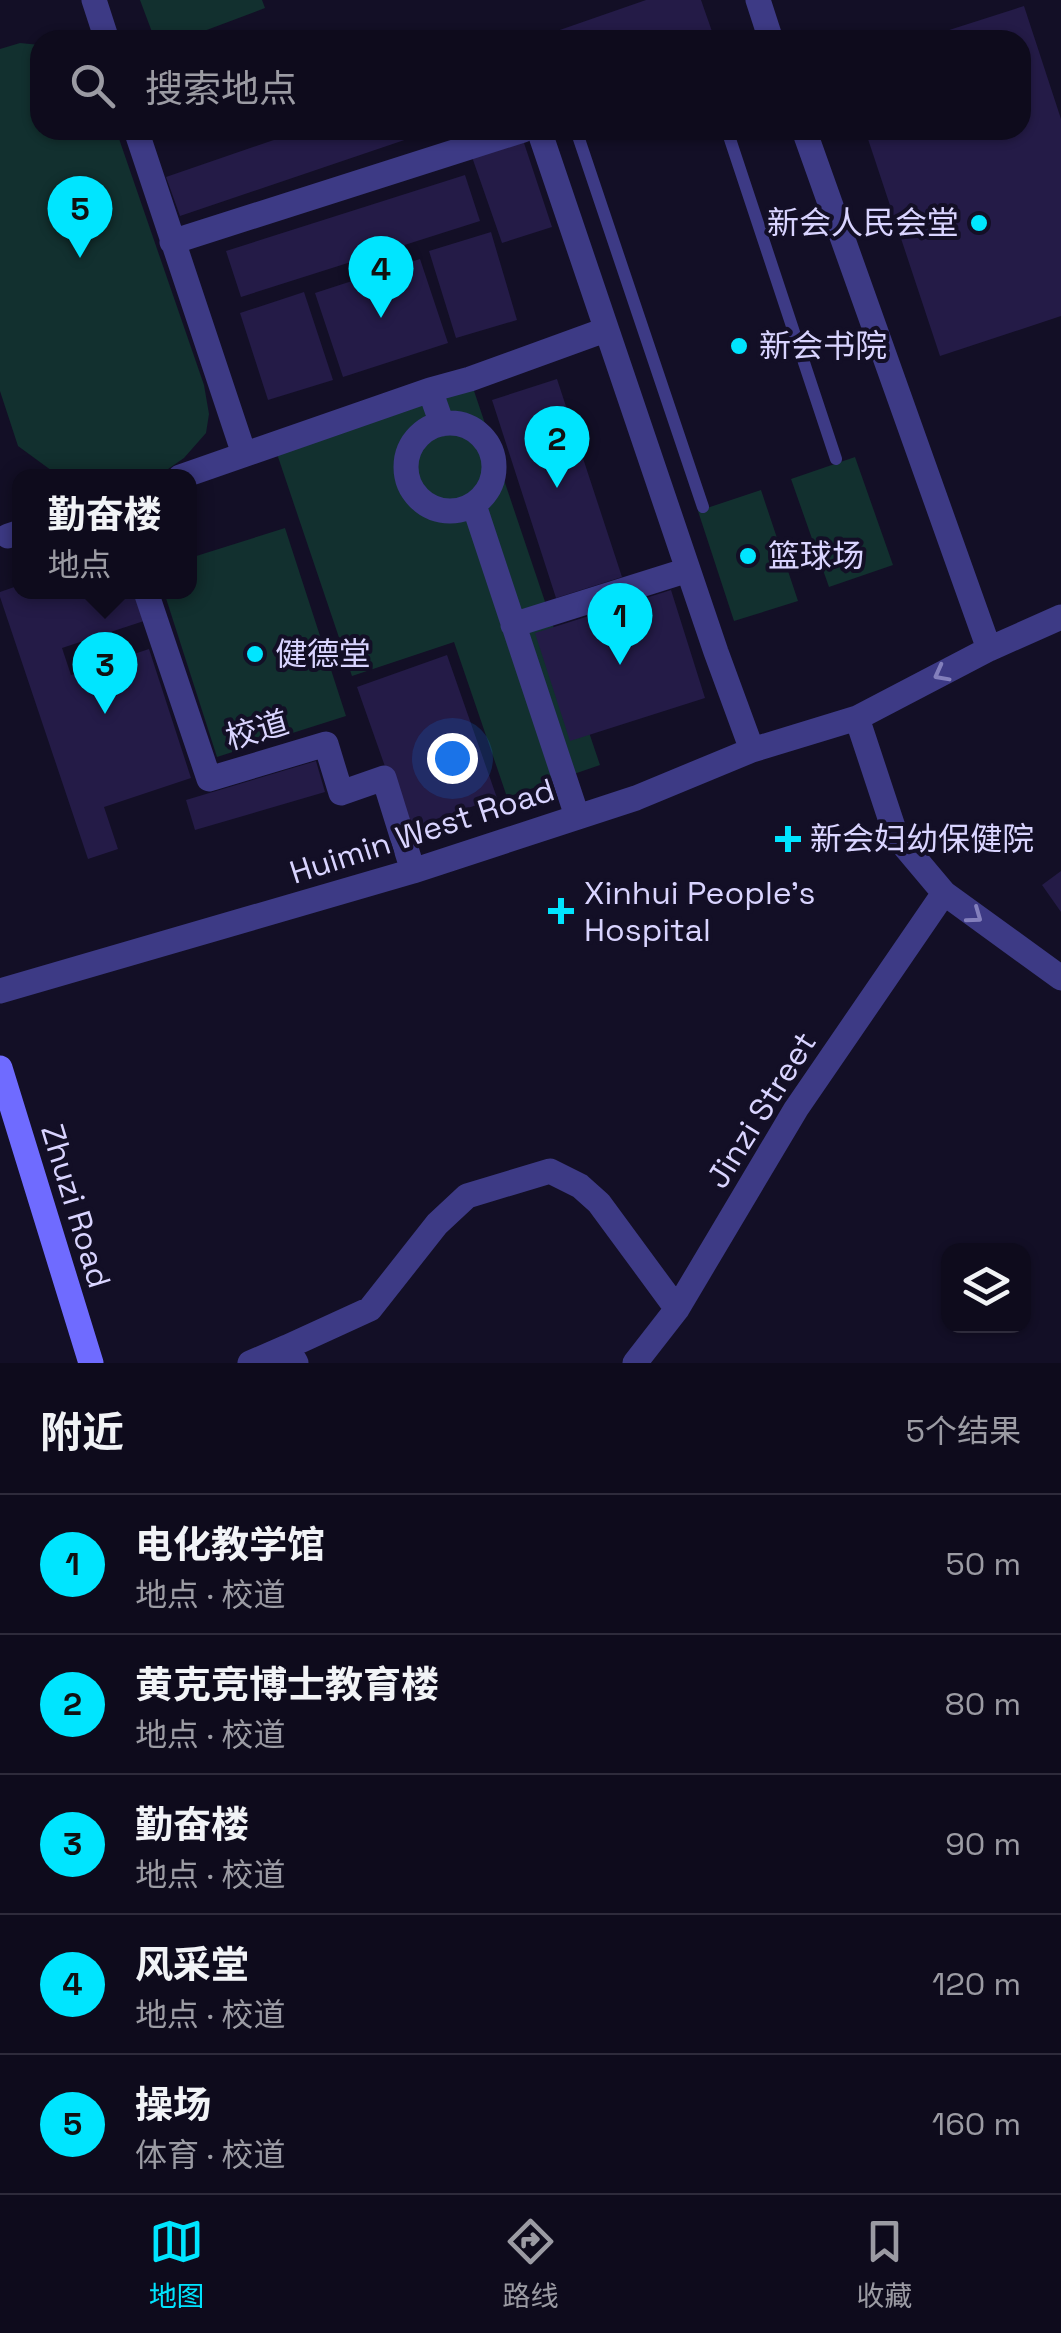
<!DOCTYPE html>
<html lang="zh">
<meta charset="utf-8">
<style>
body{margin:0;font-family:"Space Grotesk","Noto Sans SC",sans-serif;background:#1c1929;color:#f1f3f6}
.controls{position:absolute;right:30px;bottom:30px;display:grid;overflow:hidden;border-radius:20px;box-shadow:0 2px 8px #0004}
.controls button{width:90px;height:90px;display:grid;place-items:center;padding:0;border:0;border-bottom:2px solid #2e2b3b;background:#0e0b1c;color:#f1f3f6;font:50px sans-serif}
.you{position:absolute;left:452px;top:758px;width:35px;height:35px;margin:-25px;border:8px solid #fff;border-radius:50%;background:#1a73e8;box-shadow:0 0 0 15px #1a73e833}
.badge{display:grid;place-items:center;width:65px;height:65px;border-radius:50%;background:#00e5ff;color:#111;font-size:32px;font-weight:700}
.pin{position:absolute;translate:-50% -82px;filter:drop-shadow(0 2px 5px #0008)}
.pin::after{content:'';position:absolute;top:52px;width:35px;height:30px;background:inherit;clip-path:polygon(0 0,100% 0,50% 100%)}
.popup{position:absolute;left:12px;top:469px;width:185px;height:130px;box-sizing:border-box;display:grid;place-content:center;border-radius:20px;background:#0e0b1c;filter:drop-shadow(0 2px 8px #0005);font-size:32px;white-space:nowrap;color:#9b9ba3}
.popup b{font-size:38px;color:#f1f3f6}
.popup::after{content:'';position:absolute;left:50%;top:100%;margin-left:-20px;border:20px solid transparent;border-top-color:#0e0b1c}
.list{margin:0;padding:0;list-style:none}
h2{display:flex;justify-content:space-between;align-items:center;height:130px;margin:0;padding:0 40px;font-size:42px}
h2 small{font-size:32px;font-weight:400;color:#9b9ba3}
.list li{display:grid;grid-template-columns:65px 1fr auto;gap:30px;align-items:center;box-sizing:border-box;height:140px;padding:0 40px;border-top:2px solid #2e2b3b}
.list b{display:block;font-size:38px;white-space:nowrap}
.list p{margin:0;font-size:32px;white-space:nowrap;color:#9b9ba3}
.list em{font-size:32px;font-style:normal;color:#9b9ba3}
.icon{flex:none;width:55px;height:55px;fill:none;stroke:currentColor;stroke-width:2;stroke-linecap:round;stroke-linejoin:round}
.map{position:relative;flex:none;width:1061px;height:1363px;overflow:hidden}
.search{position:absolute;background:#0e0b1c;box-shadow:0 2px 8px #0004;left:30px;right:30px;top:30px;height:110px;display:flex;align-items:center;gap:25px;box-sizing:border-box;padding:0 35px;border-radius:30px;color:#9b9ba3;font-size:38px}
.sheet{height:830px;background:#0e0b1c}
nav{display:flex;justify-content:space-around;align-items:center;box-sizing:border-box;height:140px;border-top:2px solid #2e2b3b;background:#0e0b1c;font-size:28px;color:#9b9ba3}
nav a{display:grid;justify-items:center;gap:5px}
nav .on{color:#00e5ff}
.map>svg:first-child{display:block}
</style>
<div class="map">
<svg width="1061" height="1363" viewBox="0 0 1061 1363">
<rect width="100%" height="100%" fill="#130f26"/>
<path fill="#12302f" d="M140 0H262L265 8 180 40H155Z
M20 43 40 45V130H116L204 385 209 414 206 433 184 458 158 476H59L18 446 0 391V49Z
M470 379 600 765 507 797 454 642 352 676 274 445Z
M855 457 893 565 829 587 791 479Z
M761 490 798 601 734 621 698 511Z
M285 528 346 716 217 757 164 592H190V558Z"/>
<path fill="#241b47" d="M646 0H701L715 40H531Z
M1024 6 1061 119V316L940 356 865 130H1021V40L921 39Z
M303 130 431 131 180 216 166 177Z
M523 140 552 227 502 243 472 157Z
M465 175 480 221 241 297 226 251Z
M491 232 517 320 456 338 429 251Z
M420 259 448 343 343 377 315 293Z
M304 292 333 380 268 400 240 313Z
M557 379 622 577 556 598 492 400Z
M20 585V592H137L147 620 62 648 71 675 149 649 191 778 104 807 118 849 88 859 0 597V592Z
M671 590 705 698 570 741 535 633Z
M447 655 497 798 407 829 357 687Z
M316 761 325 792 195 830 186 800Z
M1061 871V912L1042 885Z"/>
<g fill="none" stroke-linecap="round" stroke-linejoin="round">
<path stroke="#3d3a85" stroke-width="12" d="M576 130 703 507
M727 130 836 459"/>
<path stroke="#3d3a85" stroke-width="25" d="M94 0 107 40
M758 0 771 40
M136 130 244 454
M539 130 716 652 752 750
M804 130 989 649
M172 242 523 130
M430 390 470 379 605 330
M406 467a44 44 0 1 1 88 0a44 44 0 1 1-88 0Z
M180 477 430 390 442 424
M474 505 577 816
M8 536 20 532
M146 592 209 779 326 744 341 793 384 778 413 871
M513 625 688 570
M857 718 896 836 944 893 1061 978
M0 991 413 871 636 798 752 750 857 718 989 649 1061 617
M287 1347 370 1309 437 1224 467 1196 550 1171 580 1186 599 1203 677 1309
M250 1363 287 1347 296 1363
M635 1363 677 1309 796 1109 944 893"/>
<path stroke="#6f6bff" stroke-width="25" d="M0 1068 91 1363"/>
</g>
<defs><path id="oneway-chevron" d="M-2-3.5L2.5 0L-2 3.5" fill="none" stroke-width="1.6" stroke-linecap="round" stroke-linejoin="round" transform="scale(2.5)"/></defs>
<g stroke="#837fbc">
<use href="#oneway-chevron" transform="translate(941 674) rotate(152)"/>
<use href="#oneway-chevron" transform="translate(975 916) rotate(36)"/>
</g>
<g fill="#00e5ff" stroke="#130f26" stroke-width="4">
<circle cx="979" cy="223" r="10"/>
<circle cx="739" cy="346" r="10"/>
<circle cx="748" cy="556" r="10"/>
<circle cx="255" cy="654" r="10"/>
<path d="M783 824h10v10h10v10h-10v10h-10v-10h-10v-10h10z"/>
<path d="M556 896h10v10h10v10h-10v10h-10v-10h-10v-10h10z"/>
</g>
<g text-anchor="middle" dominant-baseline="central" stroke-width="8" stroke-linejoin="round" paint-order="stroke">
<g font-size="32" fill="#d9d4ff" stroke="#130f26" text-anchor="start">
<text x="959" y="223" text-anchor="end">新会人民会堂</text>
<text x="759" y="346">新会书院</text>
<text x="768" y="556">篮球场</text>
<text x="275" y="654">健德堂</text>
<text x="810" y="839">新会妇幼保健院</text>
<text x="584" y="893">Xinhui People's<tspan x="584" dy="37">Hospital</tspan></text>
</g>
<g font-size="32" fill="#d9d4ff" stroke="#130f26">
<text transform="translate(257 730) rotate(-16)">校道</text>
<text transform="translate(422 831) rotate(-18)">Huimin West Road</text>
<text transform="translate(761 1110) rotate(-58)">Jinzi Street</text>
<text transform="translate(76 1206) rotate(73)">Zhuzi Road</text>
</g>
</g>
</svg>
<div class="controls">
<button><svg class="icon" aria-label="layers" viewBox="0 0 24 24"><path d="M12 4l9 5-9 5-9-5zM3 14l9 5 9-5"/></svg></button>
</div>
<div class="you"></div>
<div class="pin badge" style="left:620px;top:665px">1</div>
<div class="pin badge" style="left:557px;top:488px">2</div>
<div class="pin badge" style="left:105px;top:714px">3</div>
<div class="popup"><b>勤奋楼</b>地点</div>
<div class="pin badge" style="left:381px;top:318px">4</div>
<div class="pin badge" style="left:80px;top:258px">5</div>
<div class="search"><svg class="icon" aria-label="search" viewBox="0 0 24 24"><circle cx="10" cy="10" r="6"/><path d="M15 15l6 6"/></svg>搜索地点</div>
</div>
<section class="sheet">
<h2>附近<small>5个结果</small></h2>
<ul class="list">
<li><span class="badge">1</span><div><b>电化教学馆</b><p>地点 · 校道</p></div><em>50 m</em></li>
<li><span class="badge">2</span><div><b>黄克竞博士教育楼</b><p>地点 · 校道</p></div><em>80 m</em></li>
<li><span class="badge">3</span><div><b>勤奋楼</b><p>地点 · 校道</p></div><em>90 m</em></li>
<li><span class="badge">4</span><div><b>风采堂</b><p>地点 · 校道</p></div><em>120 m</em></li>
<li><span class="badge">5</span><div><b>操场</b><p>体育 · 校道</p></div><em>160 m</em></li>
</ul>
</section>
<nav>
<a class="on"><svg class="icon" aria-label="map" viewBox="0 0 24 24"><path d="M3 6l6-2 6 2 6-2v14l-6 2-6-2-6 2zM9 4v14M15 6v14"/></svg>地图</a>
<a><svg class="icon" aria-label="directions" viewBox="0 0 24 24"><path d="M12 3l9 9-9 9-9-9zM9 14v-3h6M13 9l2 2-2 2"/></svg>路线</a>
<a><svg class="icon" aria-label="saved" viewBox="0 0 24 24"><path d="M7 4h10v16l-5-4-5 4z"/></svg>收藏</a>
</nav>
